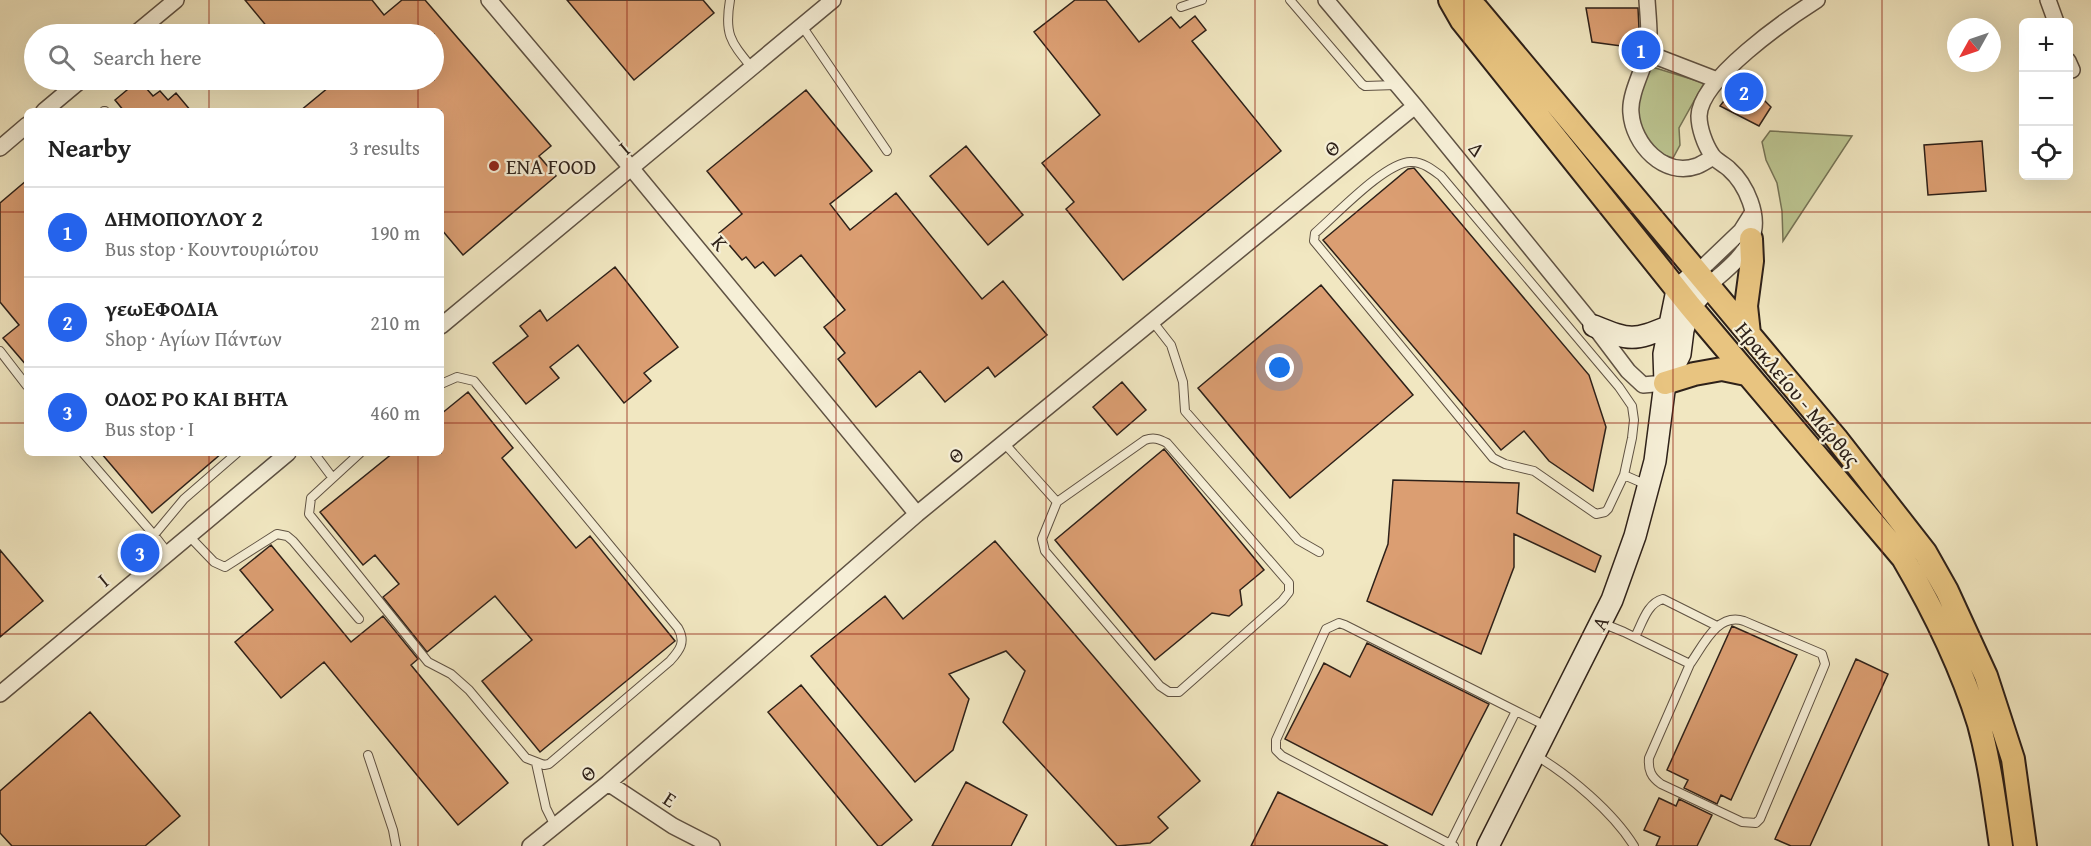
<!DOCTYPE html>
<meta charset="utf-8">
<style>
body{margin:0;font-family:"Gentium Book Plus",serif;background:#f6f6f6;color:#222}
.controls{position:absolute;right:18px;top:18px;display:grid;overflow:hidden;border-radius:9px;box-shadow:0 6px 24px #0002}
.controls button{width:54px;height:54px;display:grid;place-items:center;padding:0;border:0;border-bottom:2px solid #e0e0e0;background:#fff;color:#222;font:30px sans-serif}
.compass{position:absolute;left:1947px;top:18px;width:54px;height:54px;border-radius:50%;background:#fff;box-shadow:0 6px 24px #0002;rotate:230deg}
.you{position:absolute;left:1280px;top:368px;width:21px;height:21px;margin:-15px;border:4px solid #fff;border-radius:50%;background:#1a73e8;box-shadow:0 0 0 9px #1a73e833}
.badge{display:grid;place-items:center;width:39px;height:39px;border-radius:50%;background:#2563eb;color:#fff;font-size:20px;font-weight:700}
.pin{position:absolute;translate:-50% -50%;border:3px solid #fff;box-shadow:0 2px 6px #0006}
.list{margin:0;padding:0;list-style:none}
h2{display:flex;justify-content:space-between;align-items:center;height:78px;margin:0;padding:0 24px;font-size:26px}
h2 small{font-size:20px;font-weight:400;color:#767676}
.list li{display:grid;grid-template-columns:39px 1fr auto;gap:18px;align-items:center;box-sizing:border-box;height:90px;padding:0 24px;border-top:2px solid #e0e0e0}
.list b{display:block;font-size:22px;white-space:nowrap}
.list p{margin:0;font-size:20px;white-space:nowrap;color:#767676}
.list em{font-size:20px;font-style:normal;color:#767676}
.icon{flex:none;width:33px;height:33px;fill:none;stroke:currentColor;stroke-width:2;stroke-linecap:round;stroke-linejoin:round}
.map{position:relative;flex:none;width:2091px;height:846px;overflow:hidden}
.search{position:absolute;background:#fff;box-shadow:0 6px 24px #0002;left:24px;top:24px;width:420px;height:66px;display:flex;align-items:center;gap:15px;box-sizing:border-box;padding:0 21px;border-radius:33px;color:#767676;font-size:22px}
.panel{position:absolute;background:#fff;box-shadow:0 6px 24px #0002;left:24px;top:108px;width:420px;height:348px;border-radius:9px}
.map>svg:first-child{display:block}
</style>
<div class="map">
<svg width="2091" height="846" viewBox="0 0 2091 846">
<rect width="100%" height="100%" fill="#f1e7c1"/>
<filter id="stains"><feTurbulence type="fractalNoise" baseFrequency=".00333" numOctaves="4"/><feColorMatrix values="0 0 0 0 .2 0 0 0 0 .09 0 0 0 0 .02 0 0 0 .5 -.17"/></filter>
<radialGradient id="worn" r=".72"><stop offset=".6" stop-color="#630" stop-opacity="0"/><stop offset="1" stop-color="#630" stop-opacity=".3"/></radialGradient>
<path fill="#bcc591" stroke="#757355" stroke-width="1.5" d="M1649 66 1704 83 1679 128 1680 145 1673 158 1643 148 1632 102Z
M1770 131 1852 136 1783 241 1782 211 1777 183 1766 160 1762 142Z"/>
<path fill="#db9e72" stroke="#2e2119" stroke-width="1.5" d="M245 0H372L384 15 402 0H425L551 146 539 156 556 176 463 255 441 229V111H300L329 87 322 80H434V34H273Z
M567 0H703L714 13 634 80Z
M1075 0H1106L1139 42 1171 17 1180 28 1195 16 1206 30 1192 41 1281 151 1123 280 1066 209 1074 202 1042 163 1100 115 1034 32Z
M1586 8H1638L1639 29 1636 48 1592 42Z
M1742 78 1771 107 1759 126 1720 106Z
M139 80 153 96 160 91 168 100 176 93 191 111H124L115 100Z
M806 90 872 171 830 204 850 230 896 193 982 299 1003 281 1047 335 995 377 988 367 945 402 920 371 876 407 838 359 845 353 824 327 845 310 801 255 775 276 763 262 755 268 746 257 742 260 719 233 742 214 707 171Z
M1982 141 1986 191 1928 195 1924 145Z
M966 146 1023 215 988 245 930 176Z
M1414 168 1589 375 1606 427 1593 491 1549 461 1524 431 1501 450 1323 240 1408 169Z
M27 180V366L3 338 19 325 0 302V203Z
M615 267 678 347 644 373 651 381 624 403 578 345 550 367 559 378 526 404 493 363 528 336 520 326 540 310 547 321Z
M1321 285 1413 395 1290 498 1198 388Z
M1122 382 1146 410 1117 435 1093 407Z
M468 392 513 448 502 458 576 548 590 536 675 641 540 752 482 681 532 640 495 596 427 652 383 597 399 584 375 555 363 565 320 512 393 453H441V414Z
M1164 449 1264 570 1240 590 1242 605 1229 616 1212 613 1155 660 1055 540Z
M101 453H222L152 513Z
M1393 480 1519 483 1517 513 1601 556 1595 572 1514 534V567L1481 654 1367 601 1388 544Z
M995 541 1200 781 1158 817 1168 828 1150 843 1117 846 1003 722 1025 671 1006 651 949 674 969 699 953 750 915 782 811 656 885 596 903 619Z
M271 545 351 642 383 616 418 659 411 665 508 783 458 825 324 662 281 698 235 642 273 610 240 570Z
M0 550 43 601 0 637Z
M1732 626 1797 655 1731 800 1721 795 1717 804 1684 788 1688 780 1667 770Z
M1367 643 1489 704 1432 815 1285 739 1324 663 1350 677Z
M1856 659 1888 674 1810 846H1791L1775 839Z
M801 685 912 820 881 846H878L768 712Z
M90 712 180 816 145 846H12L0 833V791Z
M966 782 1027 815 1011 846H932Z
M1278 792 1388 846H1251Z
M1659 798 1676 806 1679 799 1712 815 1697 846H1656L1660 837 1644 830Z"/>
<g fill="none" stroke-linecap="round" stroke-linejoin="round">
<defs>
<path id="lane" d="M730 0C724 35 731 42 752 68
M1290 0 1362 84 1365 86 1396 85
M1181 7 1202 0
M802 26 887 151
M104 111H105
M1153 322 1171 345 1183 382 1185 411 1298 540 1319 552
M0 351 27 386
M1004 443 1057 502 1145 440C1154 437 1159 439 1167 443L1289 583V592L1282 601 1179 692H1169L1160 686 1045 551 1042 539 1057 502
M83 453 154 535
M314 453 332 477
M360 453 311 498 309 514 428 662 451 674 469 690 526 758 544 765 549 764 670 661C680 650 686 642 678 628L474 381 457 377 441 384
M1624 475 1608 509 1605 512 1596 514 1534 471 1505 464 1493 458 1319 247 1314 241 1315 233C1335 216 1387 160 1412 162 1423 162 1433 170 1441 176L1619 387 1632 406 1634 420 1632 438 1624 475 1647 485
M189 536 214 562 225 567 277 534 287 536 293 541 359 619
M168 553 154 535 184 499 237 453
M1602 623 1624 632 1690 664C1703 646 1717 612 1744 621L1822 654 1825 664 1823 669 1760 819 1756 823 1742 822 1661 784C1651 777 1648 770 1649 758L1690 664
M1635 637C1642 624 1647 603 1663 599L1717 626
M368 755 393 830 396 846
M1535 755C1569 775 1613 812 1634 846
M536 763 546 808 555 826
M1450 844 1516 711 1546 726
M1454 846 1282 756 1276 750V740L1326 629 1339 623 1345 625 1516 711"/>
<path id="street" d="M489 0 632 169 917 514
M1326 0 1415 106 1594 326 1628 371 1643 385 1665 383
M1647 0C1648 17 1651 39 1647 55 1642 72 1629 96 1631 113 1633 144 1664 178 1697 166 1702 164 1708 160 1713 157
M2048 0 2056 22
M135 34 176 0
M1647 53 1717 80
M2068 61 2072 70
M44 111 81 80
M0 148 27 125
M1697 273 1741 231 1753 212
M1708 286C1722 273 1743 258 1751 239 1761 217 1746 184 1729 169 1724 164 1716 161 1712 155 1705 145 1699 128 1699 116 1700 79 1787 19 1817 0
M441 326 833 0
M0 694 288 453
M608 783 673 826 712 846
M530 846 608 783 917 514 1415 106"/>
<path id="secondary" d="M1594 326C1631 341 1633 341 1670 326
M1666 382 1680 354 1683 330 1690 306 1708 286
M1488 846 1612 600 1635 536 1655 461 1665 383 1664 354 1677 290 1697 273"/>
<path id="primary" d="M1450 0 1462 21 1690 306 1903 558C1934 611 1961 666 1979 724 1990 764 1995 805 2001 846
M1466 0 1477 9 1836 438 1925 552 1947 591 1986 676 2013 759 2025 846
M1749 334 1746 306 1752 261 1751 239
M1665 383 1694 374 1722 369 1746 374"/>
</defs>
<use href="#lane" stroke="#5f5243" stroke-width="10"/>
<use href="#street" stroke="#5f5243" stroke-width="18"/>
<use href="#secondary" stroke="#2e2119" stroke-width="24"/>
<use href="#primary" stroke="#2e2119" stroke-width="26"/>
<use href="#lane" stroke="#f6efd7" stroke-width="8"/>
<use href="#street" stroke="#f6efd7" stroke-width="15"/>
<use href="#secondary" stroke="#f6efd7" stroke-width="21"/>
<use href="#primary" stroke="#e8c480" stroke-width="22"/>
</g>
<path fill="none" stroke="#8f2418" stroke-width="1.5" stroke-opacity="0.55" d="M209 0V34M418 0V34M627 0V846M836 0V846M1046 0V846M1255 0V846M1464 0V846M1673 0V846M1882 0V846M209 80V111M418 80V111M0 212H27M441 212H2091M0 423H27M441 423H2091M209 453V846M418 453V846M0 634H2091"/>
<circle fill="#8f2418" stroke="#f6efd7" stroke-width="2" cx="494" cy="166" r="6"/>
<g text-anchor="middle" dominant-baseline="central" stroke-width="4.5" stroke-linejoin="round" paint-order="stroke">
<g font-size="21" fill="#2e2119" stroke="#f6efd7">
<text transform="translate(624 148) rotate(-40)">Ι</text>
<text transform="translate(1332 148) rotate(-39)">Θ</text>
<text transform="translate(1477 149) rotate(51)">Δ</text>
<text transform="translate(720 243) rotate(50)">Κ</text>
<text transform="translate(1798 394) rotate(50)">Ηρακλείου - Μάρθας</text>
<text transform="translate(956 455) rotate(-39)">Θ</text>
<text transform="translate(103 580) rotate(-39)">Ι</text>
<text transform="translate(1600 623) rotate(-63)">Α</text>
<text transform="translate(588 773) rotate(-39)">Θ</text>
<text transform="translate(670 799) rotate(33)">Ε</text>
</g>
<g font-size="21" fill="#2e2119" stroke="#f6efd7" text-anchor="start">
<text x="506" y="166">ENA FOOD</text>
</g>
</g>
<rect width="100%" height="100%" filter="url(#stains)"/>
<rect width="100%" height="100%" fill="url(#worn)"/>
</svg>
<div class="controls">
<button>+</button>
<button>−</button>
<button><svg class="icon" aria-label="locate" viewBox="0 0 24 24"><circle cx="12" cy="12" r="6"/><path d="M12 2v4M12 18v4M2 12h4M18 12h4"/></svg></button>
</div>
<svg class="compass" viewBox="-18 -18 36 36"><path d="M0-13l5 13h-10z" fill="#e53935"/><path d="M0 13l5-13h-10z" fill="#767676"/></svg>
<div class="you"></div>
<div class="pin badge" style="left:1641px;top:50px">1</div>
<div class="pin badge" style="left:1744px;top:92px">2</div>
<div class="pin badge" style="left:140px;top:553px">3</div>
<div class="search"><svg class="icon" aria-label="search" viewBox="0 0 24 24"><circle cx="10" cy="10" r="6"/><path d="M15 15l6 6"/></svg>Search here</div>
<section class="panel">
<h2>Nearby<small>3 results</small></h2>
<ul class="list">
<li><span class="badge">1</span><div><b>ΔΗΜΟΠΟΥΛΟΥ 2</b><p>Bus stop · Κουντουριώτου</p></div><em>190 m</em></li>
<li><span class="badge">2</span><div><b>γεωΕΦΟΔΙΑ</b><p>Shop · Αγίων Πάντων</p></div><em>210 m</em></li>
<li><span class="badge">3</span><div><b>ΟΔΟΣ ΡΟ ΚΑΙ ΒΗΤΑ</b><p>Bus stop · Ι</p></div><em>460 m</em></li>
</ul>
</section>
</div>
